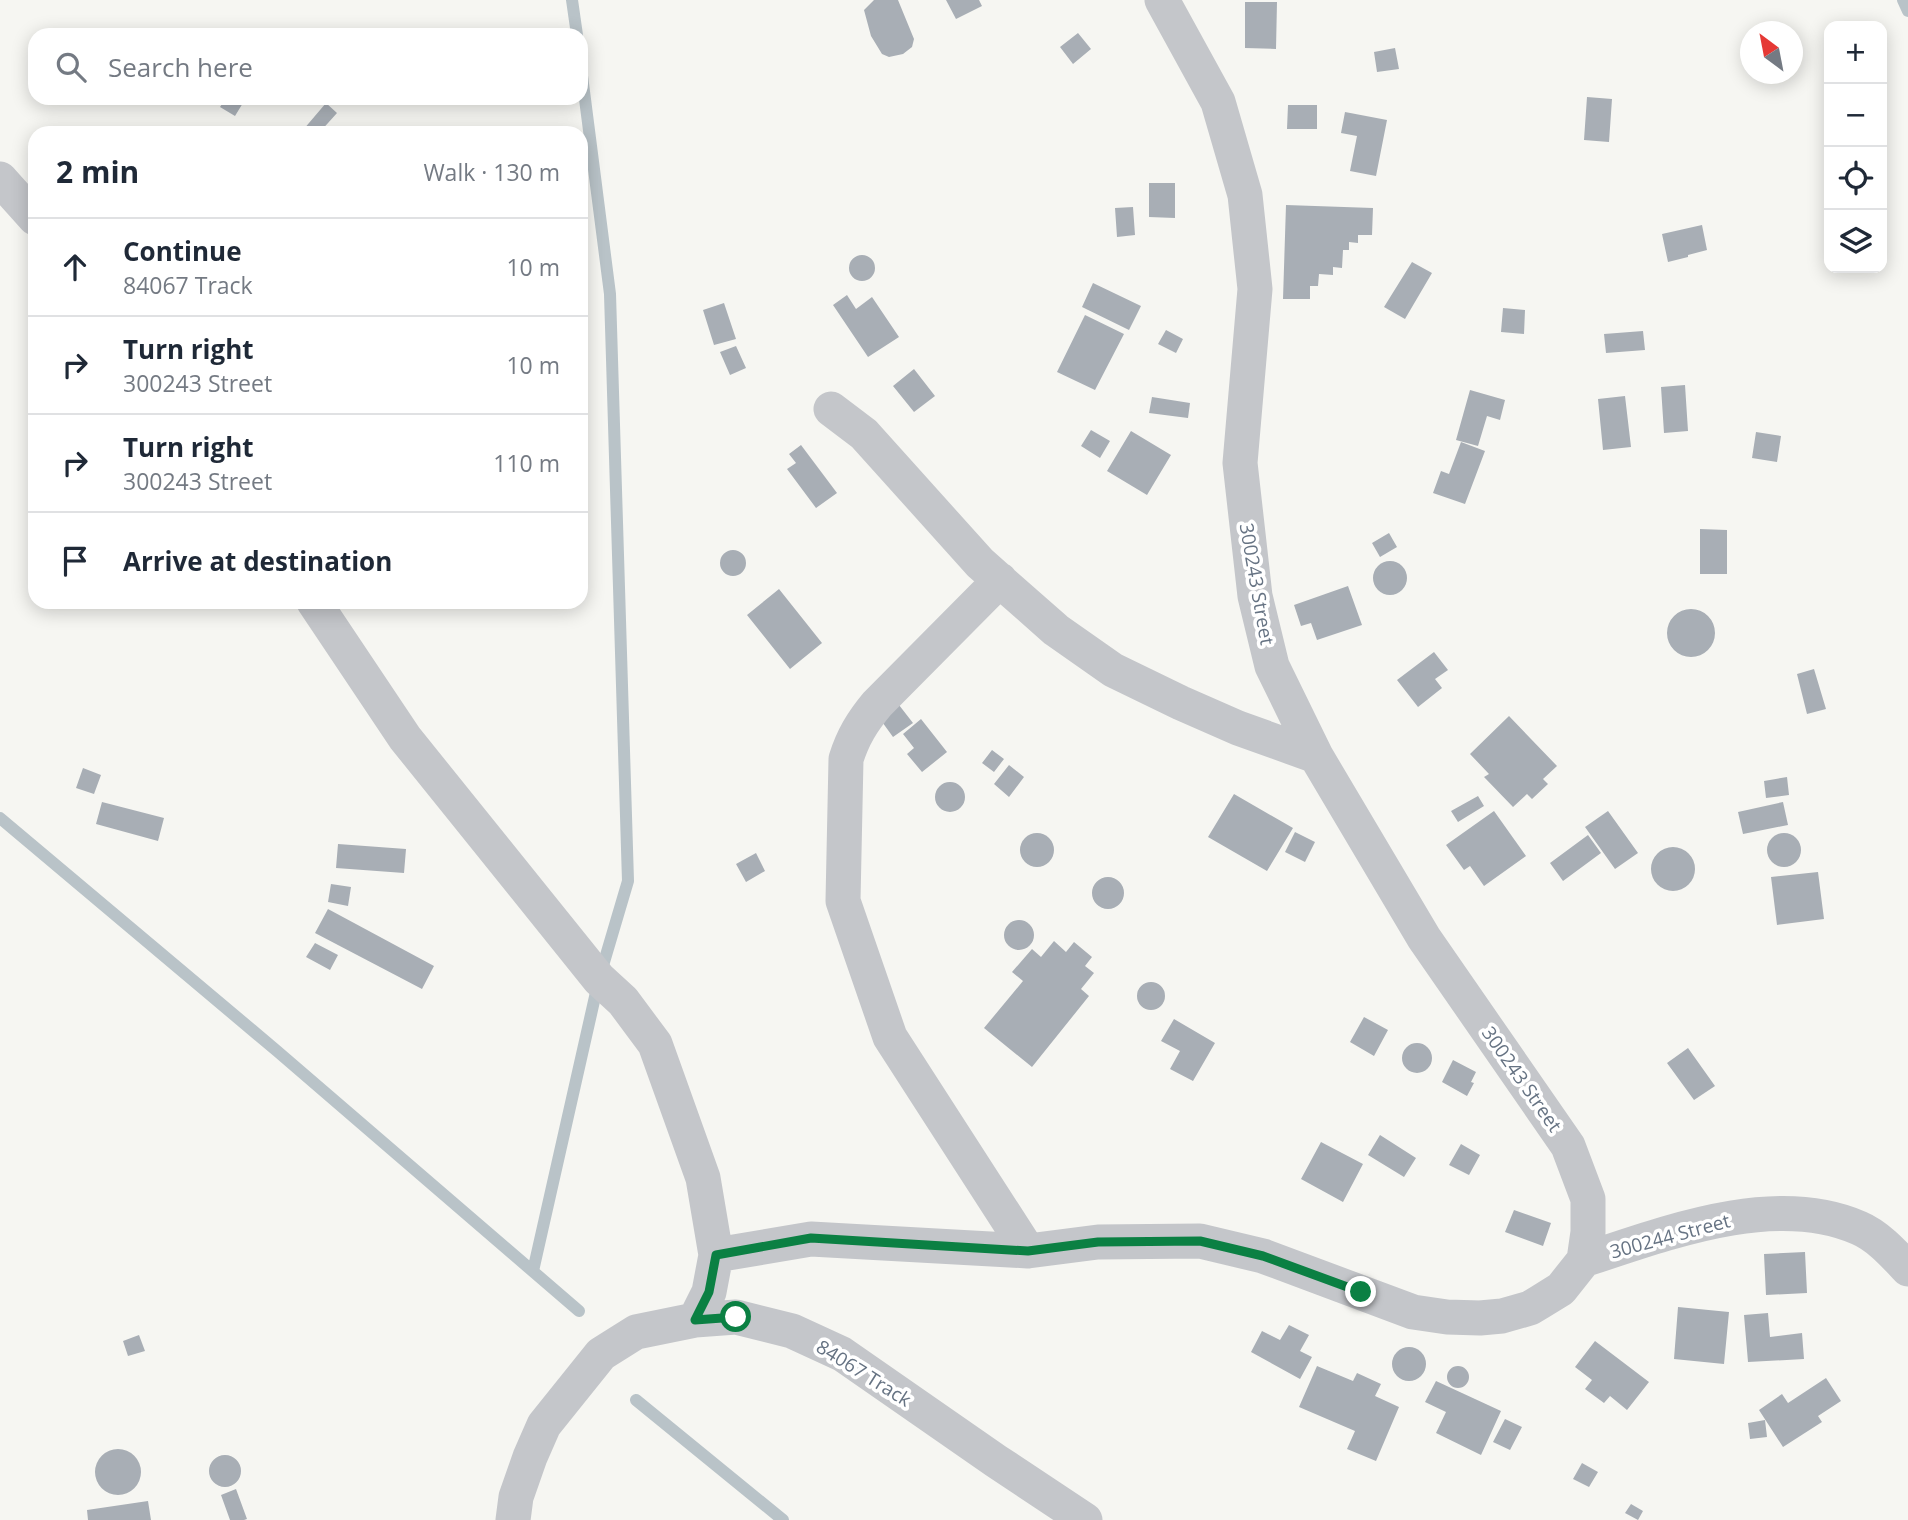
<!DOCTYPE html>
<meta charset="utf-8">
<style>
body{margin:0;font-family:"Open Sans",sans-serif;background:#f2f2f3;color:#1f2937}
.controls{position:absolute;right:21px;top:21px;display:grid;overflow:hidden;border-radius:14px;box-shadow:0 4px 18px #0003}
.controls button{width:63px;height:63px;display:grid;place-items:center;padding:0;border:0;border-bottom:2px solid #e0e1e3;background:#fff;color:#1f2937;font:35px sans-serif}
.compass{position:absolute;left:1740px;top:21px;width:63px;height:63px;border-radius:50%;background:#fff;box-shadow:0 4px 18px #0003;rotate:328deg}
.stop{position:absolute;width:21px;height:21px;margin:-16px;border:5px solid #0b8043;border-radius:50%;background:#fff}
.stop.end{background:#0b8043;border-color:#fff;box-shadow:0 2px 7px #0008}
.list{margin:0;padding:0;list-style:none}
h2{display:flex;justify-content:space-between;align-items:center;height:91px;margin:0;padding:0 28px;font-size:30px}
h2 small{font-size:23px;font-weight:400;color:#747a83}
.list li{display:grid;grid-template-columns:46px 1fr auto;gap:21px;align-items:center;box-sizing:border-box;height:98px;padding:0 28px;border-top:2px solid #e0e1e3}
.list b{display:block;font-size:26px;white-space:nowrap}
.list p{margin:0;font-size:23px;white-space:nowrap;color:#747a83}
.list em{font-size:23px;font-style:normal;color:#747a83}
.icon{flex:none;width:38px;height:38px;fill:none;stroke:currentColor;stroke-width:2;stroke-linecap:round;stroke-linejoin:round}
.map{position:relative;flex:none;width:1908px;height:1520px;overflow:hidden}
.search{position:absolute;background:#fff;box-shadow:0 4px 18px #0003;left:28px;top:28px;width:560px;height:77px;display:flex;align-items:center;gap:18px;box-sizing:border-box;padding:0 24px;border-radius:21px;color:#747a83;font-size:26px}
.panel{position:absolute;background:#fff;box-shadow:0 4px 18px #0003;left:28px;top:126px;width:560px;height:483px;border-radius:21px}
.map>svg:first-child{display:block}
</style>
<div class="map">
<svg width="1908" height="1520" viewBox="0 0 1908 1520">
<rect width="100%" height="100%" fill="#f6f6f2"/>
<g fill="none" stroke-linecap="round" stroke-linejoin="round">
<path stroke="#b9c3c8" stroke-width="12" d="M572 0 577 35
M1903 0 1908 11
M0 818 277 1051 579 1311
M533 1271 599 979 628 881 610 294 581 68
M636 1400 783 1520"/>
</g>
<path fill="#a8aeb5" d="M874 0H898L914 39 912 47 903 54 889 57 882 54 871 36 864 10Z
M946 0H979L982 6 956 19Z
M1245 2H1277L1276 49 1245 48Z
M1078 33 1091 49 1073 64 1060 47Z
M1395 48 1399 69 1377 72 1374 52Z
M1587 97 1612 99 1609 142 1584 140Z
M226 98H246L235 116 220 107Z
M326 103 337 113 319 133H307L303 130Z
M1288 105H1317V129H1287Z
M1345 112 1387 120 1376 176 1350 171 1357 136 1341 133Z
M1149 183H1175V218L1149 217Z
M1286 205 1373 208 1372 235H1358V243L1349 242V250H1343L1342 268 1333 267V275L1319 274 1318 286H1310V299H1283Z
M1133 207 1135 235 1117 237 1115 208Z
M1702 225 1707 250 1688 255V257L1668 262 1662 234Z
M849 268a13 13 0 1 1 26 0a13 13 0 1 1-26 0Z
M1412 262 1432 273 1405 319 1384 307Z
M1093 283 1141 306 1129 330 1082 307Z
M847 295 856 309 872 297 899 337 868 357 833 305Z
M724 303 736 339 714 345 703 310Z
M1503 308 1525 310 1524 334 1501 332Z
M1085 315 1124 334 1095 390 1057 372Z
M1166 330 1183 339 1176 353 1158 344Z
M1643 331 1645 350 1606 353 1604 334Z
M736 346 746 368 730 375 720 352Z
M914 369 935 396 914 412 893 386Z
M1685 385 1688 431 1664 433 1661 387Z
M1470 390 1505 400 1500 420 1487 416 1478 446 1456 440Z
M1625 396 1631 447 1603 450 1598 399Z
M1152 397 1190 403 1188 418 1149 413Z
M1091 430 1110 441 1100 458 1081 446Z
M1131 431 1171 455 1147 495 1107 471Z
M1756 432 1781 436 1777 462 1752 458Z
M1461 442 1485 451 1465 504 1433 493 1441 471 1449 474Z
M801 445 837 493 816 508 787 469 796 463 789 454Z
M1700 529 1727 530V574H1700Z
M1389 533 1397 547 1380 557 1372 543Z
M720 563a13 13 0 1 1 26 0a13 13 0 1 1-26 0Z
M1373 578a17 17 0 1 1 34 0a17 17 0 1 1-34 0Z
M1348 586 1362 625 1317 640 1311 623 1301 626 1294 605Z
M779 589 822 643 790 669 747 615Z
M1667 633a24 24 0 1 1 48 0a24 24 0 1 1-48 0Z
M1434 652 1448 670 1435 679 1442 688 1418 707 1397 680Z
M1814 669 1826 709 1807 714 1797 674Z
M899 705 913 723 893 737 880 719Z
M1509 716 1557 766 1543 779 1548 784 1532 799 1527 794 1513 807 1484 777 1489 774 1470 754Z
M921 719 947 752 922 772 907 754 914 748 903 734Z
M992 750 1004 759 994 772 982 763Z
M1009 765 1024 777 1009 797 994 784Z
M83 768 101 775 94 794 76 788Z
M1787 777 1789 795 1766 798 1764 781Z
M935 797a15 15 0 1 1 30 0a15 15 0 1 1-30 0Z
M1234 794 1293 828 1267 871 1208 837Z
M1478 796 1484 806 1458 822 1451 811Z
M102 802 164 818 158 841 96 824Z
M1783 802 1788 825 1743 834 1738 812Z
M1494 811 1526 856 1484 886 1470 866 1464 870 1446 845Z
M1608 811 1638 853 1615 869 1585 827Z
M1295 832 1315 842 1305 862 1285 852Z
M1767 850a17 17 0 1 1 34 0a17 17 0 1 1-34 0Z
M1020 850a17 17 0 1 1 34 0a17 17 0 1 1-34 0Z
M1588 835 1601 853 1563 881 1550 863Z
M338 844 406 849 404 873 336 868Z
M1651 869a22 22 0 1 1 44 0a22 22 0 1 1-44 0Z
M756 853 765 871 746 882 736 864Z
M1818 872 1824 919 1777 925 1771 877Z
M1092 893a16 16 0 1 1 32 0a16 16 0 1 1-32 0Z
M331 884 351 887 348 906 328 902Z
M328 909 434 966 422 989 315 933Z
M1004 935a15 15 0 1 1 30 0a15 15 0 1 1-30 0Z
M1054 941 1066 952 1074 942 1092 957 1085 966 1094 973 1081 989 1089 996 1032 1067 984 1028 1023 981 1012 972 1032 949 1041 957Z
M315 943 338 955 330 970 306 957Z
M1137 996a14 14 0 1 1 28 0a14 14 0 1 1-28 0Z
M1364 1017 1388 1030 1374 1056 1350 1042Z
M1174 1019 1215 1043 1193 1081 1170 1069 1180 1051 1161 1041Z
M1402 1058a15 15 0 1 1 30 0a15 15 0 1 1-30 0Z
M1688 1048 1715 1086 1694 1100 1667 1063Z
M1453 1060 1476 1072 1471 1082 1474 1083 1467 1096 1442 1082Z
M1380 1135 1416 1158 1404 1177 1368 1155Z
M1321 1142 1363 1164 1343 1202 1301 1179Z
M1461 1144 1480 1155 1469 1175 1449 1165Z
M1514 1210 1551 1223 1543 1246 1505 1232Z
M1805 1252 1807 1293 1766 1295 1764 1254Z
M1678 1307 1729 1312 1724 1364 1674 1359Z
M1768 1313 1770 1337 1802 1333 1804 1359 1748 1362 1744 1315Z
M1289 1325 1309 1335 1300 1351 1312 1357 1300 1379 1251 1352 1262 1331 1280 1340Z
M139 1335 145 1351 128 1356 123 1341Z
M1595 1341 1649 1382 1627 1410 1610 1396 1604 1403 1585 1389 1592 1380 1575 1367Z
M1392 1364a17 17 0 1 1 34 0a17 17 0 1 1-34 0Z
M1317 1366 1353 1381 1357 1373 1381 1384 1375 1396 1399 1407 1376 1461 1347 1449 1355 1431 1299 1407Z
M1447 1377a11 11 0 1 1 22 0a11 11 0 1 1-22 0Z
M1826 1378 1841 1401 1818 1416 1822 1422 1783 1447 1759 1410 1782 1394 1788 1403Z
M1436 1381 1501 1411 1481 1455 1436 1433 1446 1412 1425 1402Z
M1505 1419 1522 1427 1510 1450 1493 1442Z
M1765 1420 1767 1437 1750 1439 1748 1423Z
M95 1472a23 23 0 1 1 46 0a23 23 0 1 1-46 0Z
M209 1471a16 16 0 1 1 32 0a16 16 0 1 1-32 0Z
M1582 1463 1598 1472 1589 1487 1573 1479Z
M236 1489 247 1519 244 1520H230L221 1495Z
M148 1501 151 1520H88L87 1510Z
M1631 1504 1643 1511 1638 1520 1625 1513Z"/>
<g fill="none" stroke-linecap="round" stroke-linejoin="round">
<path stroke="#c4c6ca" stroke-width="35" d="M0 179 35 218
M831 409 864 434 980 563 1056 630 1113 670 1181 703 1238 728 1316 756
M1000 580 877 704C862 722 853 737 846 759L843 901 890 1037 1028 1251
M314 602 405 738 599 979 623 1001 655 1044 703 1178 716 1255
M1584 1260C1666 1233 1775 1191 1859 1228 1878 1236 1894 1254 1908 1269
M695 1320 709 1292 716 1255 811 1239 1028 1251 1098 1242 1200 1241 1263 1256 1413 1312 1447 1317 1480 1318 1502 1316 1530 1308 1540 1302 1561 1289 1584 1260 1588 1232V1199L1568 1146 1424 938 1316 756 1272 666 1255 596 1240 463 1255 289 1245 195 1218 102 1162 0
M513 1520 516 1497 530 1457 544 1425 601 1354 636 1332 695 1320 736 1317 792 1331 842 1354 996 1461 1085 1520"/>
</g>
<g fill="none" stroke-linecap="round" stroke-linejoin="round">
<path stroke="#0b8043" stroke-width="9" d="M736 1317 695 1320 709 1292 716 1255 811 1238 1028 1251 1098 1242 1200 1241 1263 1256 1361 1292"/>
</g>
<g text-anchor="middle" dominant-baseline="central" stroke-width="7" stroke-linejoin="round" paint-order="stroke">
<g font-size="19" fill="#667383" stroke="#fff">
<text transform="translate(1257 584) rotate(80)">300243 Street</text>
<text transform="translate(1522 1079) rotate(55)">300243 Street</text>
<text transform="translate(1670 1236) rotate(-15)">300244 Street</text>
<text transform="translate(864 1373) rotate(32)">84067 Track</text>
</g>
</g>
</svg>
<div class="controls">
<button>+</button>
<button>−</button>
<button><svg class="icon" aria-label="locate" viewBox="0 0 24 24"><circle cx="12" cy="12" r="6"/><path d="M12 2v4M12 18v4M2 12h4M18 12h4"/></svg></button>
<button><svg class="icon" aria-label="layers" viewBox="0 0 24 24"><path d="M12 4l9 5-9 5-9-5zM3 14l9 5 9-5"/></svg></button>
</div>
<svg class="compass" viewBox="-18 -18 36 36"><path d="M0-13l5 13h-10z" fill="#e53935"/><path d="M0 13l5-13h-10z" fill="#747a83"/></svg>
<div class="stop" style="left:736px;top:1317px"></div>
<div class="stop end" style="left:1361px;top:1292px"></div>
<div class="search"><svg class="icon" aria-label="search" viewBox="0 0 24 24"><circle cx="10" cy="10" r="6"/><path d="M15 15l6 6"/></svg>Search here</div>
<section class="panel">
<h2>2 min<small>Walk · 130 m</small></h2>
<ul class="list">
<li><svg class="icon" aria-label="ahead" viewBox="0 0 24 24"><path d="M12 20V5M6 11l6-6 6 6"/></svg><div><b>Continue</b><p>84067 Track</p></div><em>10 m</em></li>
<li><svg class="icon" aria-label="right" viewBox="0 0 24 24"><path d="M7 20v-9h11M14 6l5 5-5 5"/></svg><div><b>Turn right</b><p>300243 Street</p></div><em>10 m</em></li>
<li><svg class="icon" aria-label="right" viewBox="0 0 24 24"><path d="M7 20v-9h11M14 6l5 5-5 5"/></svg><div><b>Turn right</b><p>300243 Street</p></div><em>110 m</em></li>
<li><svg class="icon" aria-label="arrive" viewBox="0 0 24 24"><path d="M6 21V4h12l-3 4 3 4H6"/></svg><div><b>Arrive at destination</b></div></li>
</ul>
</section>
</div>
